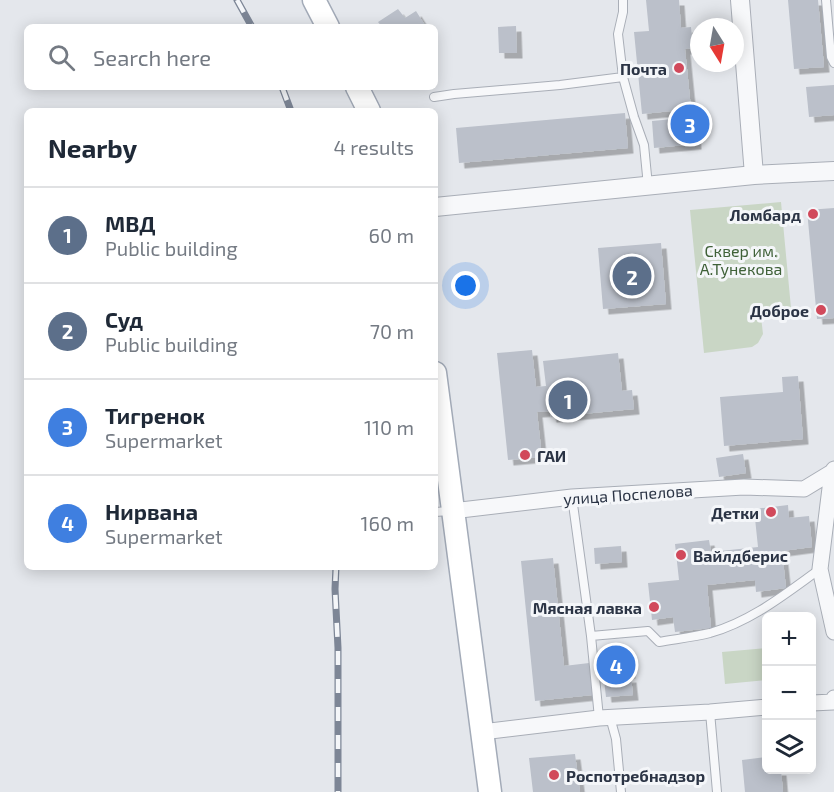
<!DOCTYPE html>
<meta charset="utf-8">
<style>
body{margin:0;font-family:"Exo 2",sans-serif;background:#f2f2f3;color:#1f2937}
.controls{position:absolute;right:18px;bottom:18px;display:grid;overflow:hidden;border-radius:9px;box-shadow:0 3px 15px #0003}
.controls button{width:54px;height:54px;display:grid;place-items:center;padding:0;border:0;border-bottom:2px solid #e0e1e3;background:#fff;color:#1f2937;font:30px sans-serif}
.compass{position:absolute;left:690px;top:18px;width:54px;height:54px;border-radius:50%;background:#fff;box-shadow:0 3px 15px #0003;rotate:169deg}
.you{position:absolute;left:466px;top:286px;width:21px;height:21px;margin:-15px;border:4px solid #fff;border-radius:50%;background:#1a73e8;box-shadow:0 0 0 9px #1a73e833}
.badge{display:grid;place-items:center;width:39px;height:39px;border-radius:50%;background:#d1495b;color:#fff;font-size:20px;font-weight:700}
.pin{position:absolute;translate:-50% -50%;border:3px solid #fff;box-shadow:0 2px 6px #0006}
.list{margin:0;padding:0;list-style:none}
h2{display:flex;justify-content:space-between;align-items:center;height:78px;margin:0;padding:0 24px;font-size:26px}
h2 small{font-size:20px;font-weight:400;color:#747a83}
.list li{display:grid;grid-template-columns:39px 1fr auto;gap:18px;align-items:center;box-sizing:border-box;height:96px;padding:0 24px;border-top:2px solid #e0e1e3}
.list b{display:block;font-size:22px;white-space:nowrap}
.list p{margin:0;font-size:20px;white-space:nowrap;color:#747a83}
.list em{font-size:20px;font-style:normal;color:#747a83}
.icon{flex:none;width:33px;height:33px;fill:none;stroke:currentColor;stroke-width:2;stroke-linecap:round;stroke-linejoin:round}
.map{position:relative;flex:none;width:834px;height:792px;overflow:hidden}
.search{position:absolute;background:#fff;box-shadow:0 3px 15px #0003;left:24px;top:24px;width:414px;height:66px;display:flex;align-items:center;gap:15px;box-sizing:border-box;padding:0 21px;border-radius:9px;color:#747a83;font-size:22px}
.panel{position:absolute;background:#fff;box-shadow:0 3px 15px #0003;left:24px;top:108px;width:414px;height:462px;border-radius:9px}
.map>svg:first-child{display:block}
</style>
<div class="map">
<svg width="834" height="792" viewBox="0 0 834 792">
<defs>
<filter id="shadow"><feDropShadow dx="5.5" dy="5.5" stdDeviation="0" flood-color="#0004"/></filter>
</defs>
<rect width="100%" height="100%" fill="#e4e7ec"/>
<path fill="#c9d6c5" d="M781 202 791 308 784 314 761 317 763 334 758 343 752 347 704 353 690 210Z
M766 648V680L725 684 722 652Z"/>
<path fill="#bbc0ca" filter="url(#shadow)" d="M646 0H679L681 28 691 27 693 48 685 49 691 109 642 114 634 32 649 31Z
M788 0H818L824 67 794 69Z
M398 9 405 18 416 11 426 27H382L378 22Z
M516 26 517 53H499L498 27Z
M834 85V115L809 117 806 87Z
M625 113 628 148 459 163 456 128Z
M694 117 696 144 654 148 652 121Z
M834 208V318L817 319 807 210Z
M661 243 666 304 603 309 598 248Z
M532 350 536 387 546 386 543 361 618 353 622 391 632 390 634 409 551 417 550 411 537 412 542 457 508 460 497 353Z
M798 376 803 439 724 446 720 397 783 392 782 377Z
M743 454 746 473 719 477 716 458Z
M788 505 789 518 809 516 812 547 782 551 786 588 756 592 755 580 707 585 711 628 675 632 673 617 652 620 648 583 679 580 675 544 709 540 711 552 758 547 754 509Z
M621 546 622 562 595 564 594 548Z
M553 558 564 666 589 663 592 695 535 701 521 561Z
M609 655V658L628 656 630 673 603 676 601 656Z
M631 677 633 695 606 697 604 680Z
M575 754 580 792H533L529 758Z
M766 757V770H781L783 792H745L742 760Z"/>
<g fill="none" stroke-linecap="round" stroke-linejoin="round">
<defs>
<path id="service" d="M623 0V12L618 34 623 77 634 117 644 145 648 186
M826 0 831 57 834 63
M434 97 454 94 560 85 623 77
M572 497 591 636 599 718
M435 512 450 511
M591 636 648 631 659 642C676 639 694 637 710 633 752 621 785 594 820 569
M710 712 717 792
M610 717 616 739 621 792"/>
<path id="minor" d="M832 472 820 569 834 632
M452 511 572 497 744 487 804 489 832 472 834 469
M812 703 833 702 834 698
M482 732 599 718 710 712 766 707"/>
<path id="tertiary" d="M740 0 754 175
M435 207 754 175 834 171"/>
<path id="primary" d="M314 0 328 27
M357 87 369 111
M435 373 490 792"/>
</defs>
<use href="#service" stroke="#a9aeb7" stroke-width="10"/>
<use href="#minor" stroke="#a9aeb7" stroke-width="17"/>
<use href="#tertiary" stroke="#a9aeb7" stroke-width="20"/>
<use href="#primary" stroke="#a3abb8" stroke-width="25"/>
<use href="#service" stroke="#f7f8fa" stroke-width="8"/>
<use href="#minor" stroke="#f7f8fa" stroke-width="15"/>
<use href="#tertiary" stroke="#f7f8fa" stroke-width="18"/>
<use href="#primary" stroke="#fff" stroke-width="22"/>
<defs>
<path id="rail" d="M237 0 252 27
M282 87 291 111
M336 567 335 589 338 648V792"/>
</defs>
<use href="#rail" stroke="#7d8696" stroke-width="7"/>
<use href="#rail" stroke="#f4f6f9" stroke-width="4.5" stroke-dasharray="14" stroke-linecap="butt"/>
</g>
<g fill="#d1495b" stroke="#f4f6f9" stroke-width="2">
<circle cx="679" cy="68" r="6"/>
<circle cx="813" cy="214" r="6"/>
<circle cx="821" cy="310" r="6"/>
<circle cx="525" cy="455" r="6"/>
<circle cx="771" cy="512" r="6"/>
<circle cx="681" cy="555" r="6"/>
<circle cx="654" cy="607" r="6"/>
<circle cx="554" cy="775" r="6"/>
</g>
<g text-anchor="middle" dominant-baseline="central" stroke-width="6" stroke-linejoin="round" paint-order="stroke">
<g font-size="16" font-weight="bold" fill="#2b3445" stroke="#f4f6f9" text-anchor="end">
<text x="667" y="68">Почта</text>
<text x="801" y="214">Ломбард</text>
<text x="809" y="310">Доброе</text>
<text x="537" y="455" text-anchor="start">ГАИ</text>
<text x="759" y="512">Детки</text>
<text x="693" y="555" text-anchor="start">Вайлдберис</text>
<text x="642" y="607">Мясная лавка</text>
<text x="566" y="775" text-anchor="start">Роспотребнадзор</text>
</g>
<g font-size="16" fill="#3f6138" stroke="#f4f6f9">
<text x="741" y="250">Сквер им.<tspan x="741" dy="18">А.Тунекова</tspan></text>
</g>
<g font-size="16" fill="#2b3445" stroke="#f4f6f9">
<text transform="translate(628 494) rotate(-4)">улица Поспелова</text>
</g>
</g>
</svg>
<div class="controls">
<button>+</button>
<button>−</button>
<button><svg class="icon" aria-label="layers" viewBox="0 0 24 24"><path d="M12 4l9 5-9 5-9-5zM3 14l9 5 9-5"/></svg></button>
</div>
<svg class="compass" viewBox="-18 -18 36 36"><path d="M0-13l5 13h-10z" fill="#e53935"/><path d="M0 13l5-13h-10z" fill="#747a83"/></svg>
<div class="you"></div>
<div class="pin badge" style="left:568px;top:400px;background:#5c6f8a">1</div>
<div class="pin badge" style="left:632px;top:276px;background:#5c6f8a">2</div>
<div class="pin badge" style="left:690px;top:124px;background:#3f7fe0">3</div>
<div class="pin badge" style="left:616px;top:665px;background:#3f7fe0">4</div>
<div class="search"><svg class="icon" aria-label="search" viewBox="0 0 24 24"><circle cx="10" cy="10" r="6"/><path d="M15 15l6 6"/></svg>Search here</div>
<section class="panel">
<h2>Nearby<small>4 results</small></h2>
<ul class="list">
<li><span class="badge" style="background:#5c6f8a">1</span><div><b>МВД</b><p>Public building</p></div><em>60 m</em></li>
<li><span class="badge" style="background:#5c6f8a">2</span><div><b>Суд</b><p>Public building</p></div><em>70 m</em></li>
<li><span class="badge" style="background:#3f7fe0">3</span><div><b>Тигренок</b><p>Supermarket</p></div><em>110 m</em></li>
<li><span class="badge" style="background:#3f7fe0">4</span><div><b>Нирвана</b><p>Supermarket</p></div><em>160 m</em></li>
</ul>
</section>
</div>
